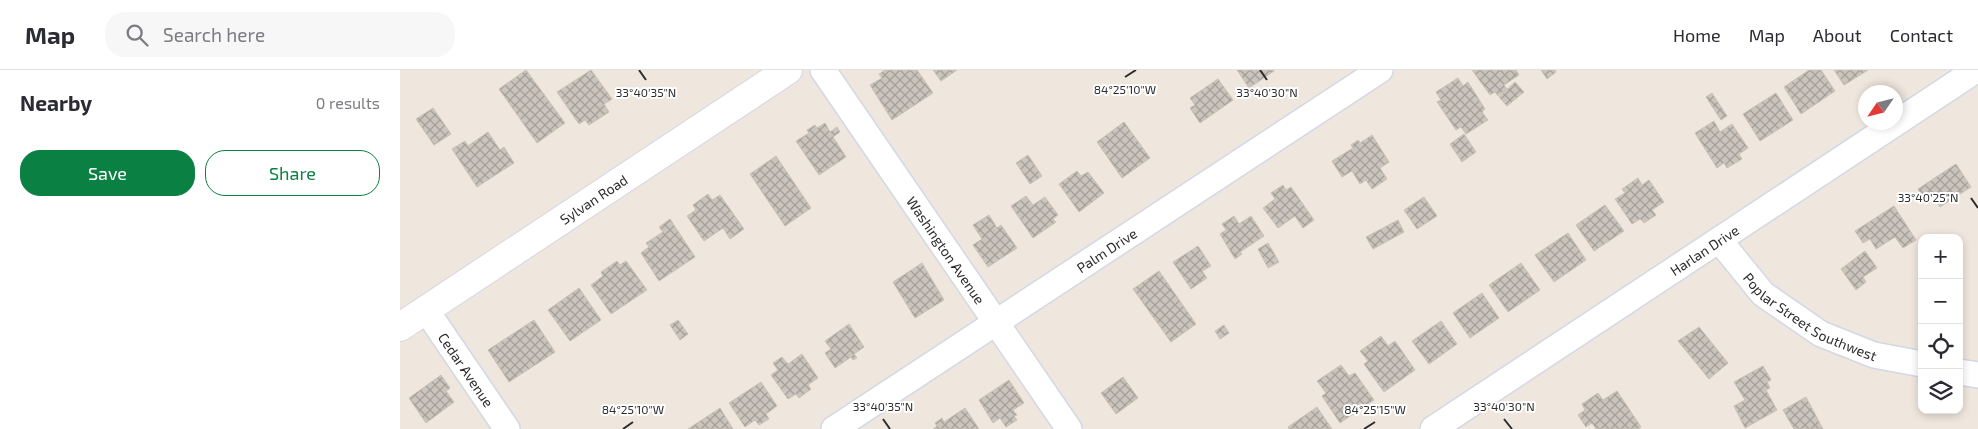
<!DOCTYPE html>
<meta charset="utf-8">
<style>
body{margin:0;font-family:"Exo 2",sans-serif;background:#f7f7f7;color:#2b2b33}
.controls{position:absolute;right:15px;bottom:15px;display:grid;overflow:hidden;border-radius:10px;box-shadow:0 2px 8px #0003}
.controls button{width:45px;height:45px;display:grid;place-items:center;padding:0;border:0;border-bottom:1px solid #e1e1e2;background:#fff;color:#2b2b33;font:25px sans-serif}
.compass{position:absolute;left:1458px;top:15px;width:45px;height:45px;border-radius:50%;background:#fff;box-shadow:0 2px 8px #0003;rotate:235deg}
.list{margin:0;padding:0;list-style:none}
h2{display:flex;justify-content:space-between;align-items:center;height:65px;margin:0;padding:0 20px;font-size:21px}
h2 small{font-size:16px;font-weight:400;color:#7c7c81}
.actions{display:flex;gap:10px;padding:15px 20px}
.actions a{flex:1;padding:11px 0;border:1px solid #0b8043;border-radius:20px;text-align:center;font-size:18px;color:#0b8043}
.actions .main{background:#0b8043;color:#fff}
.icon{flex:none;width:28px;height:28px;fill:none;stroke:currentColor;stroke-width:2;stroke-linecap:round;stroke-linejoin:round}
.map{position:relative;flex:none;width:1578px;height:359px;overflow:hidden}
header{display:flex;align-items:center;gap:30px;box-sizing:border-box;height:70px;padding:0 25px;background:#fff;border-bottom:1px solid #e1e1e2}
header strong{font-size:24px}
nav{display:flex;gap:28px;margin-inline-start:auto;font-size:18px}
.search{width:350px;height:45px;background:#f7f7f7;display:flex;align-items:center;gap:12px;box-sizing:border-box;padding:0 18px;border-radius:20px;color:#7c7c81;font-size:19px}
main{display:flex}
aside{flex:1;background:#fff}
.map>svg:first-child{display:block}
</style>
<header>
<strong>Map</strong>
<div class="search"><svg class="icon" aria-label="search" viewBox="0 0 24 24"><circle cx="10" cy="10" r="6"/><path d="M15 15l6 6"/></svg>Search here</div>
<nav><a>Home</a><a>Map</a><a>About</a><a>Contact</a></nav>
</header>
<main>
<aside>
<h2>Nearby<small>0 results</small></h2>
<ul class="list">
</ul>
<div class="actions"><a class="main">Save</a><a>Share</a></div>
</aside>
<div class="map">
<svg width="1578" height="359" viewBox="0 0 1578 359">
<defs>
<pattern id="building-cross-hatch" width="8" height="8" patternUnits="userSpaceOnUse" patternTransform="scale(1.25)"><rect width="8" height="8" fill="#cac4bc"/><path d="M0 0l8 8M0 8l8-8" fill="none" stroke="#a49f99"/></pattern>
</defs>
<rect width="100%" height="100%" fill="#efe6dd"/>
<path fill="url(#building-cross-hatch)" stroke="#cbc2b6" d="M126 0 165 53 137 73 99 19Z
M191 0 212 29 204 34 209 42 189 55 185 50 179 54 157 22Z
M485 0H517L533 23 492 50 470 15 482 8 479 4Z
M533 0H557L541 11Z
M837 0H874V1L849 18Z
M1072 0H1116L1119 5 1104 15 1107 19 1098 26 1095 22 1090 25Z
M1141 0H1155L1156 2 1147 9Z
M1409 0H1421L1435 21 1401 44 1384 17Z
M1434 0H1468L1444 15Z
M1058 8 1063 16 1068 12 1085 39 1082 42 1088 50 1066 64 1061 57 1056 60 1037 32 1041 30 1036 22Z
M818 9 833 30 800 53 790 38 795 35 790 28Z
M1115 12 1124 22 1107 36 1099 27Z
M1312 23 1327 46 1321 50 1306 27Z
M1376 23 1393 50 1360 71 1343 44Z
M33 38 51 64 34 75 16 49Z
M1314 51 1320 62 1332 54 1348 78 1339 84 1342 89 1327 98 1324 93 1317 98 1295 63Z
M724 52 750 88 722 108 697 72Z
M425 53 430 62 437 57 440 62 433 67 446 87 419 105 396 71 409 63 407 60 415 55 417 58Z
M88 62 100 80 104 77 114 93 77 117 52 79 65 71 68 76Z
M1064 64 1076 82 1062 92 1050 74Z
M972 65 989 92 980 98 987 109 972 119 966 110 960 114 952 101 942 107 932 91 953 78 951 75 958 70 960 73Z
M628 85 642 106 630 114 616 93Z
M376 86 411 138 385 156 350 104Z
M1556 94 1571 117 1540 137 1532 125 1525 130 1518 119Z
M677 101 681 106 688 102 704 123 679 142 659 114Z
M1238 108 1242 115 1249 110 1264 132 1252 140 1256 145 1244 153 1240 149 1232 154 1215 129 1225 123 1222 119Z
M883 115 886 120 891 117 914 150 903 158 895 146 878 158 863 138 875 129 871 123Z
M308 124 312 130 320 125 344 159 330 169 323 158 304 171 287 146 296 140 293 135Z
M626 126 633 135 645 127 658 145 653 149 656 152 633 168 611 136Z
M1024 127 1037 146 1017 159 1004 140Z
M1205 135 1224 161 1194 181 1176 155Z
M1494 136 1516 170 1503 178 1495 167 1476 179 1470 169 1463 173 1455 161Z
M589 145 597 158 601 155 617 178 588 197 573 175 582 169 573 155Z
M834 146 839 154 851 146 864 166 840 182 842 184 835 189 820 164 826 160 822 154Z
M270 149 295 187 259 211 241 183 249 177 246 173 263 162 259 157Z
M998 150 1004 162 973 179 966 167Z
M1168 163 1186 190 1154 212 1135 185Z
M868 173 879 192 868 198 858 179Z
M798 176 811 196 802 201 807 208 791 219 773 192Z
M1465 181 1477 198 1463 207 1466 212 1456 220 1441 199Z
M217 191 220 195 226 191 247 220 211 244 191 215 203 206 201 202Z
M522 193 544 230 515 248 493 212Z
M1121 193 1140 220 1108 242 1089 215Z
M759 201 796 254 771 272 733 219Z
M179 218 201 250 170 271 148 240Z
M1082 223 1099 248 1070 268 1053 243Z
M134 250 155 282 109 312 88 280Z
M278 250 288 264 280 270 270 255Z
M1041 251 1057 274 1029 294 1012 271Z
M449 254 464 277 454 284 457 288 453 290 451 287 435 298 425 283 431 279 425 271Z
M824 255 829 263 820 269 815 261Z
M1299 257 1328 293 1309 309 1278 271Z
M981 266 988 276 995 271 1015 300 984 322 964 294 968 291 960 281Z
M402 284 418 308 408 315 411 319 399 328 396 324 388 329 371 305 378 300 373 293 382 287 388 294Z
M941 295 949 306 955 303 974 330 940 353 922 326 926 323 917 311Z
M1363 296 1371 310 1367 312 1370 318 1366 320 1377 340 1345 358 1334 336 1345 330 1334 312Z
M41 305 50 318 46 321 54 332 26 353 9 328Z
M723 307 738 328 716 344 701 323Z
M609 310 624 333 613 340 617 345 614 346 617 350 606 357 600 348 593 353 579 330Z
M361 312 377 336 366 344 369 349 359 355 355 350 345 357 329 333Z
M1217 321 1241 357 1238 359H1196L1192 353 1186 357 1178 345 1185 340 1182 334 1198 323 1203 330Z
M1406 327 1423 359H1394L1383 340Z
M917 337 932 359H889L888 357Z
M320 338 333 359H288Z
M565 338 579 359H533L537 356 535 353 542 348 544 352Z"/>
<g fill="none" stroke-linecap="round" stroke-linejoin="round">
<defs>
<g id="minor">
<path id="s1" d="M423 0 669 359"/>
<path id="s2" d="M1319 170 1363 224 1421 264 1474 285 1522 294"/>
<path id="s3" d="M26 240 107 359"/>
<path d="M1559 302 1578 305"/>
<path id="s4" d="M434 359 980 0"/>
<path id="s5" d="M1033 359 1576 0"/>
</g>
<g id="secondary">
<path id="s6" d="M0 257 388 0"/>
</g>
</defs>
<use href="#minor" stroke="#d2d8e6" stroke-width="28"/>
<use href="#secondary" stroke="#d2d8e6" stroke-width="30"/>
<use href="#minor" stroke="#fff" stroke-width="25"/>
<use href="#secondary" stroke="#fff" stroke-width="28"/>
</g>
<path fill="none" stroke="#2c2c2c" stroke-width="2" d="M239 0 246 10M860 0 867 10M725 7 736 0M1571 128 1578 138M483 349 490 359M1104 349 1112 359M223 359 233 352M964 359 975 352"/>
<g text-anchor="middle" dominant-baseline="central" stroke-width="4" stroke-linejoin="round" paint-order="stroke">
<g font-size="14" fill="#2c2c2c" stroke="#fff">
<text stroke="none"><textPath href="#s6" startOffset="232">Sylvan Road</textPath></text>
<text stroke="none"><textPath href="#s1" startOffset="218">Washington Avenue</textPath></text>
<text stroke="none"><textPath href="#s4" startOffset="326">Palm Drive</textPath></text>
<text stroke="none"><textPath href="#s5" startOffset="325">Harlan Drive</textPath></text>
<text stroke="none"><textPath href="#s2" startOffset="122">Poplar Street Southwest</textPath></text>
<text stroke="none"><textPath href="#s3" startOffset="72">Cedar Avenue</textPath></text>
</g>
</g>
<g font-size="12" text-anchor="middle" fill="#2c2c2c" stroke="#fff" stroke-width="4" stroke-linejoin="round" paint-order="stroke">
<text x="725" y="24">84°25'10"W</text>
<text x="246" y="27">33°40'35"N</text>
<text x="867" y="27">33°40'30"N</text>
<text x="1528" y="132">33°40'25"N</text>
<text x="483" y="341">33°40'35"N</text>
<text x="1104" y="341">33°40'30"N</text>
<text x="233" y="344">84°25'10"W</text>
<text x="975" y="344">84°25'15"W</text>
</g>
</svg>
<div class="controls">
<button>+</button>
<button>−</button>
<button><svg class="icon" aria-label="locate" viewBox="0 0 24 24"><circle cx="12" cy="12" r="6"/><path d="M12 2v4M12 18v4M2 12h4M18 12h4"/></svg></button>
<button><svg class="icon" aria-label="layers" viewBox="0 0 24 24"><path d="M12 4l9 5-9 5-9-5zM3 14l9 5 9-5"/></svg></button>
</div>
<svg class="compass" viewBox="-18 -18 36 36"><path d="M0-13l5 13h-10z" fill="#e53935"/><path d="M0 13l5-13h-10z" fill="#7c7c81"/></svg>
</div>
</main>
